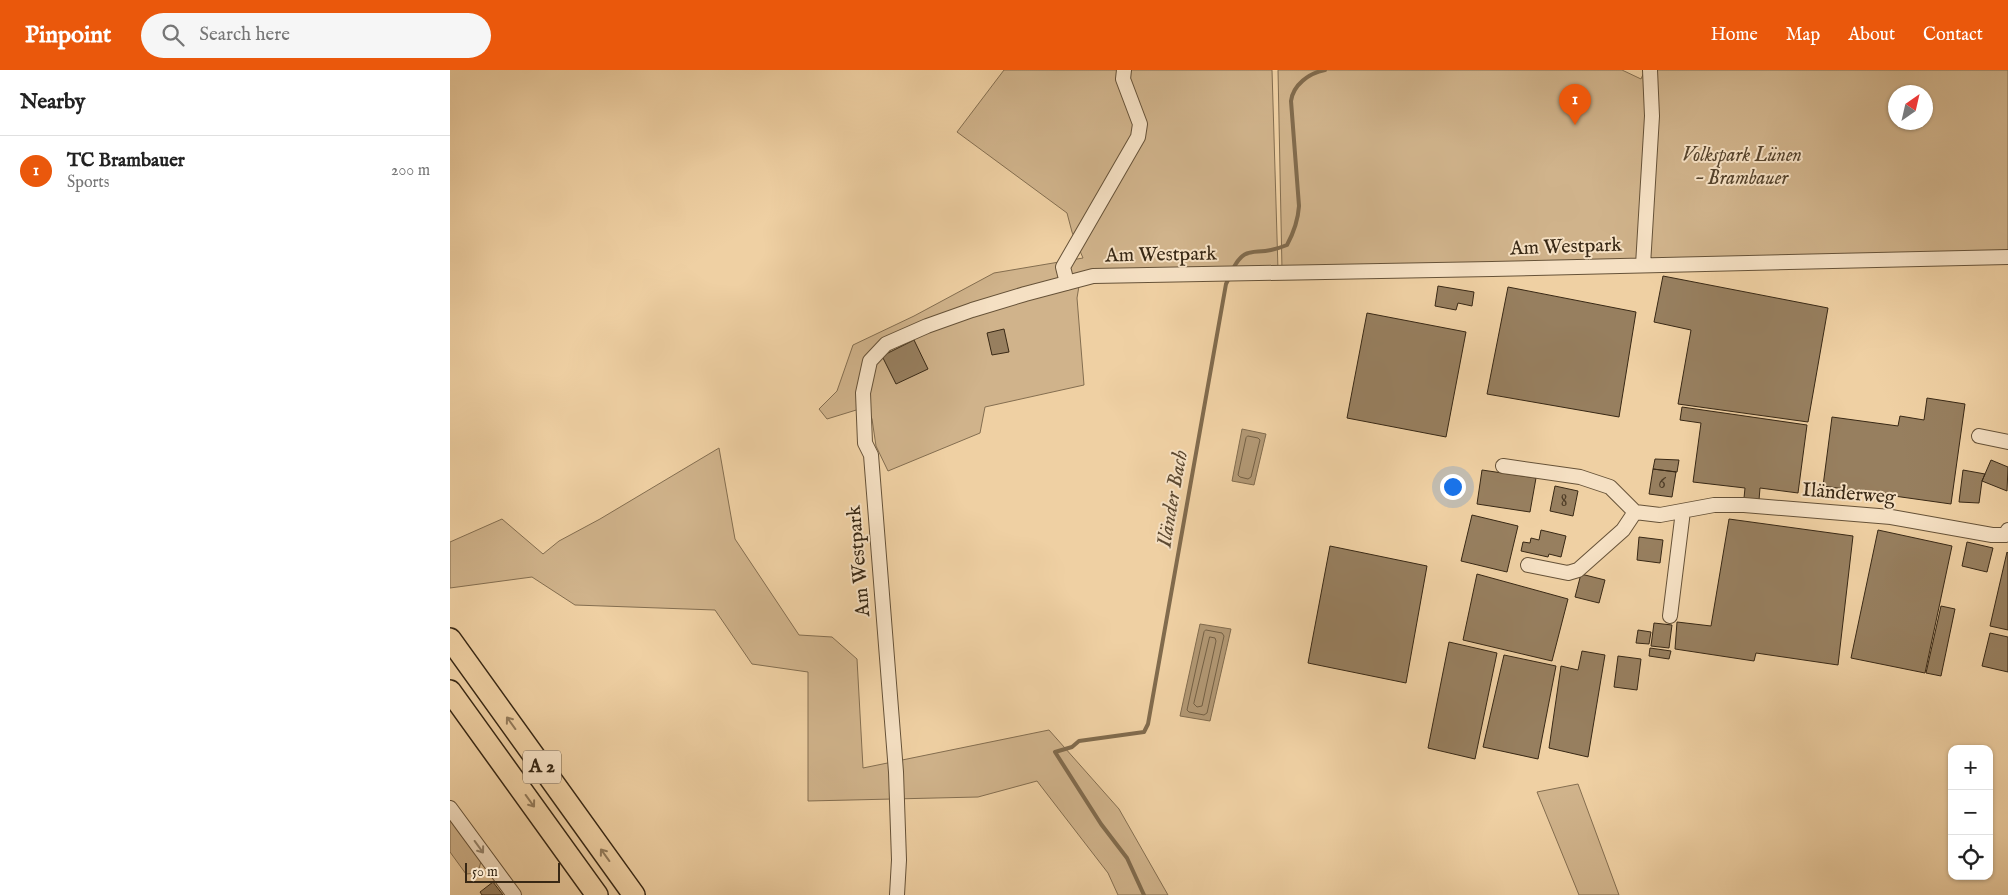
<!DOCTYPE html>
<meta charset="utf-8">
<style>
body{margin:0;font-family:"IM FELL English",serif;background:#f6f6f6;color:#222}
.controls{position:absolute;right:15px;bottom:15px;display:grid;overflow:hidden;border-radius:10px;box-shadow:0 1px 4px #0004}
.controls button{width:45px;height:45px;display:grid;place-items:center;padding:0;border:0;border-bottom:1px solid #e0e0e0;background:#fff;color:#222;font:25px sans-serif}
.compass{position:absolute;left:1438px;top:15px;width:45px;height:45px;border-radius:50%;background:#fff;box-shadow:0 1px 4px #0004;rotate:34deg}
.scale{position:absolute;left:15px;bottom:12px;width:95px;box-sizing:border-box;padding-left:5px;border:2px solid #382815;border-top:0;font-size:14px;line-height:18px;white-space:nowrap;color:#382815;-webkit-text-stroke:4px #f5e0c3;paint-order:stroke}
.you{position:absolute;left:1002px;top:416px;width:18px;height:18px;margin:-12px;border:4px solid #fff;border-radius:50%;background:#1a73e8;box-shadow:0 0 0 8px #1a73e833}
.badge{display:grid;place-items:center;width:32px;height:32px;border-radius:50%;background:#ea580c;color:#fff;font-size:16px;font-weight:700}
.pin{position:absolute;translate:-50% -41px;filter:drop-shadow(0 1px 2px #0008)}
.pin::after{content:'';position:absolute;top:26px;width:18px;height:15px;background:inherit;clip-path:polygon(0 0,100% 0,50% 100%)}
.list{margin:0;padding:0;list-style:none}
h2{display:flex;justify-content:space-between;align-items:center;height:65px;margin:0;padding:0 20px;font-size:21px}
h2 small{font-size:16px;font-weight:400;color:#767676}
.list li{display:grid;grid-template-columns:32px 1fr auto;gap:15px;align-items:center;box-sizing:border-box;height:70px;padding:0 20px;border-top:1px solid #e0e0e0}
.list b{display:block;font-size:19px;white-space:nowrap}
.list p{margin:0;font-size:16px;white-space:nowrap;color:#767676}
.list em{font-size:16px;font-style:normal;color:#767676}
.icon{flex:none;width:28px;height:28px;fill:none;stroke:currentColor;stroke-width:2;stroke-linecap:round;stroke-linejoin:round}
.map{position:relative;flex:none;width:1558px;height:825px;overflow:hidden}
header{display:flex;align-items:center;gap:30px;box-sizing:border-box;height:70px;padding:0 25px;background:#ea580c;color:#fff}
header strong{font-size:24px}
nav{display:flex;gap:28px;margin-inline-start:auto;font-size:18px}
.search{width:350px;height:45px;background:#f6f6f6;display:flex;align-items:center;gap:12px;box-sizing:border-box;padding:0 18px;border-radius:28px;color:#767676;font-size:19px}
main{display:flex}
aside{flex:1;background:#fff}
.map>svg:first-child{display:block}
</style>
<header>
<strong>Pinpoint</strong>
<div class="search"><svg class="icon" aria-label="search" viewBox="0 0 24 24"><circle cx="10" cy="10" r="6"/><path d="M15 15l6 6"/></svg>Search here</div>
<nav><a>Home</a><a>Map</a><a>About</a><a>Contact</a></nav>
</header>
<main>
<aside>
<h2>Nearby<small></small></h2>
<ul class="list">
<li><span class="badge">1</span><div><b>TC Brambauer</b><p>Sports</p></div><em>200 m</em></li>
</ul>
</aside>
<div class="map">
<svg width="1558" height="825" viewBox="0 0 1558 825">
<rect width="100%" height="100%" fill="#efd0a3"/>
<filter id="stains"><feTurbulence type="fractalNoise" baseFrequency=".004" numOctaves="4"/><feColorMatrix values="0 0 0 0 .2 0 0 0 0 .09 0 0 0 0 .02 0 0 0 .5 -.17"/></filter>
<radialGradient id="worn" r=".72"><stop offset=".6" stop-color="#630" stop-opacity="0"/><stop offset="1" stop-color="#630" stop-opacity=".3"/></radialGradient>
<path fill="#d0b38b" stroke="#846e50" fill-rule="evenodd" d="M554 0H822L828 200 631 204 627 228 634 315 535 337 530 363 438 401 426 376 422 349 416 337 377 349 369 339 387 321 403 275 464 246 544 203 633 188 622 162 617 143 507 62Z
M828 0H1172L1191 9 1195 0H1558V187L832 200ZM1446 22H1476V52H1446Z
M269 378 285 469 349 565 382 567 407 589 413 698 599 660 669 739 718 825H668L658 803 587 711 528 727 358 731V602L302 594 265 540 125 535 82 507 0 518V472L52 449 93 484 109 471 150 449Z
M1128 714 1169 825H1129L1087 722Z
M0 748 31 791 28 803 16 804 0 782Z"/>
<path fill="#b19773" stroke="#816b4d" d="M792 359 816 364 804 415 782 411Z
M750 554 781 559 760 651 730 646Z"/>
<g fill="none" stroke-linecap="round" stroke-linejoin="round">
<path stroke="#746044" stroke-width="1" d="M798 366 808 368 810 370 801 407 798 409 790 407 788 405 796 368Z
M756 560 772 563 774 566 757 643 754 645 739 642 737 640 754 562Z
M760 567 765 568 766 571 752 636 747 637 744 634Z"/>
<path stroke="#816b4d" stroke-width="4" d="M783 199C794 177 802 184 821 180 826 179 832 177 837 175 844 162 848 151 849 136L841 31C843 15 859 3 875 0
M694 825 677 788 651 754 605 682 622 677 629 671 694 662 698 654 776 214 779 208"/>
</g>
<path fill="#977f5f" stroke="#382815" d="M1213 206 1378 238 1358 352 1228 334 1241 260 1204 252Z
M988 216 1024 222 1022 236 1008 233 1006 240 985 236Z
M1058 217 1186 242 1169 347 1037 324Z
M917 243 1016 262 996 367 897 348Z
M554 259 559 282 542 285 537 263Z
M464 270 478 299 446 314 432 286Z
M1477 328 1515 334 1501 434 1373 416 1382 347 1448 356 1450 346 1474 350Z
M1232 337 1357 355 1348 423 1310 418 1309 430 1294 428 1295 418 1243 412 1251 353 1230 350Z
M1205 389 1229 390 1227 402 1203 399Z
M1541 390 1558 397 1557 421 1532 411Z
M1203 399 1226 402 1222 427 1199 424Z
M1032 400 1086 408 1080 442 1027 434Z
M1513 400 1535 404 1532 411 1529 433 1509 432Z
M1105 416 1128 421 1123 446 1100 441Z
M1022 445 1068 456 1057 502 1011 491Z
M1279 449 1403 466 1388 595 1306 583 1304 591 1225 579 1227 552 1261 556Z
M1091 460 1116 466 1111 487 1099 484 1098 487 1071 481 1073 472 1080 473 1081 468 1089 470Z
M1428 460 1502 476 1475 603 1401 588Z
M1189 467 1213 470 1210 493 1187 490Z
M1517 472 1543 478 1537 502 1512 496Z
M880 476 977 496 956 613 858 593Z
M1557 482 1558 483V560L1540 556Z
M1027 504 1118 529 1102 591 1013 570Z
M1131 504 1155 510 1149 533 1125 527Z
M1491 536 1505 539 1491 606 1476 603Z
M1204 553 1222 555 1219 578 1201 576Z
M1188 560 1201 562 1199 574 1186 573Z
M1540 563 1558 567V602L1532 596Z
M999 572 1047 583 1025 689 978 678Z
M1200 578 1221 581 1219 589 1199 586Z
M1132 581 1155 585 1138 687 1099 678 1111 596 1128 600Z
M1054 585 1106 596 1088 689 1033 677Z
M1168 586 1191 589 1187 620 1164 617Z
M43 812 53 825H32L30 822Z"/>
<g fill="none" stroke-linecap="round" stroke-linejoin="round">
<defs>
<path id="minor" d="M1193 195 1202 46 1200 0
M617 213 613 197 688 67 690 54 673 9 674 0
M1529 366 1558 372
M1053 396 1130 407 1160 417 1185 442 1210 445 1264 435H1294L1441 447 1542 465H1555L1558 460
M1078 495 1118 503 1128 500 1173 460 1185 442
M1220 546 1233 441
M0 738 64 825
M447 825 449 790 446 702 421 385 415 373 413 323 420 291 436 274 477 256 522 240 575 224 643 206 1042 199 1558 187"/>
<path id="highway" d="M0 569 184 825
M0 621 147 825"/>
</defs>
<use href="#minor" stroke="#665238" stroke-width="16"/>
<use href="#highway" stroke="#382815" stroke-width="24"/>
<use href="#minor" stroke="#f5e0c3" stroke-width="14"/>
<use href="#highway" stroke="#efd0a3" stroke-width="21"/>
</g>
<defs><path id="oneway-shaft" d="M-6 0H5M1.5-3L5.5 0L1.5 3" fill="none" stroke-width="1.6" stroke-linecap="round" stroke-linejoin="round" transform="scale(1.25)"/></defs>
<g stroke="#947c5c">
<use href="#oneway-shaft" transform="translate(61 653) rotate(-126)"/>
<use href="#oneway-shaft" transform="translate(80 731) rotate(54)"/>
<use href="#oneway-shaft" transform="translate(155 785) rotate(-126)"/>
</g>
<use stroke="#96846c" href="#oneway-shaft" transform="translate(29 777) rotate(54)"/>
<g text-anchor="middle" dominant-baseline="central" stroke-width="4" stroke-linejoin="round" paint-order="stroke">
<g font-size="18" fill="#503e28">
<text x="1212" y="413">6</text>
<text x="1114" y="431">8</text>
</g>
<rect fill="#f5e0c3" stroke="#715f49" stroke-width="1" x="73" y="680.5" width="38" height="33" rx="4"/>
<g font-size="19" font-weight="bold" fill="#382815">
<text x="92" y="697">A 2</text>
</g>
<g font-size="20" font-style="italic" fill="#56442d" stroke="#f5e0c3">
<text x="1292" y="85">Volkspark Lünen<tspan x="1292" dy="23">– Brambauer</tspan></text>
</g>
<g font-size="20" fill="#382815" stroke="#f5e0c3">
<text transform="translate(1116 177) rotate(-2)">Am Westpark</text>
<text transform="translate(711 185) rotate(-1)">Am Westpark</text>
<text transform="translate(1399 424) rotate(5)">Iländerweg</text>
<text transform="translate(409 491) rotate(-95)">Am Westpark</text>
</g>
<g font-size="21" font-style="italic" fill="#5c4931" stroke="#f5e0c3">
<text transform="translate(723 429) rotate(-80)">Iländer Bach</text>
</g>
</g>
<rect width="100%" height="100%" filter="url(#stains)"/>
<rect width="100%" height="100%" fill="url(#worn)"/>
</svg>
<div class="controls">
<button>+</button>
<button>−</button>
<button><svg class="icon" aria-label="locate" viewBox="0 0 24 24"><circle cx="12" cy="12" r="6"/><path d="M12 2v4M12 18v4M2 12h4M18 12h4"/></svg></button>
</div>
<svg class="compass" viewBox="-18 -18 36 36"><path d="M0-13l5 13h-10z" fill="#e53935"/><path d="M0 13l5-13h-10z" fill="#767676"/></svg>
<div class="scale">50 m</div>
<div class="you"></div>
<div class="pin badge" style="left:1125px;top:55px">1</div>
</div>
</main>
